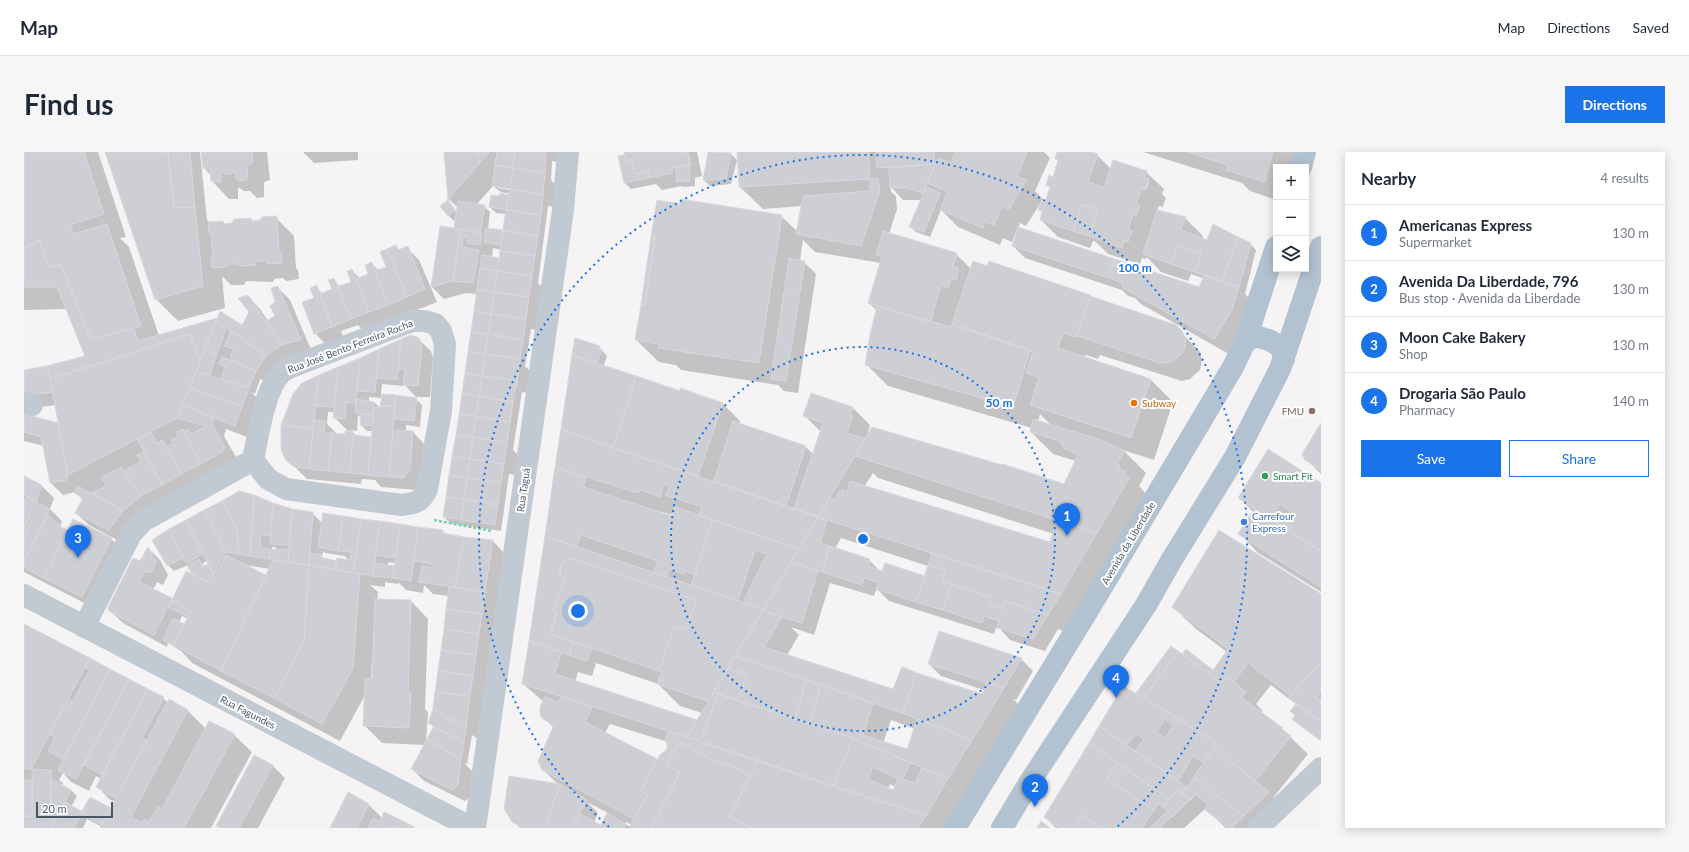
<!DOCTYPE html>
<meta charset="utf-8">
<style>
body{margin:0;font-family:Lato,sans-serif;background:#f6f6f7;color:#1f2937}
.controls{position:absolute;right:12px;top:12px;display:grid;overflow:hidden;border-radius:0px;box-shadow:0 2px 10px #0003}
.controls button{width:36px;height:36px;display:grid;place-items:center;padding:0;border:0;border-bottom:1px solid #e0e1e3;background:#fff;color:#1f2937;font:20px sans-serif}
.scale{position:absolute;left:12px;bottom:10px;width:77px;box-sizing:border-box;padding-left:4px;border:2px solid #4a5661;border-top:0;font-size:11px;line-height:14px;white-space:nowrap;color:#4a5661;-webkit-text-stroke:3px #fff;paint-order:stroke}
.you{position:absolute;left:554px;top:459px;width:14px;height:14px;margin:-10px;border:3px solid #fff;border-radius:50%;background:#1a73e8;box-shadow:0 0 0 6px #1a73e833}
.badge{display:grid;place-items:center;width:26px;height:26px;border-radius:50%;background:#1a73e8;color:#fff;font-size:13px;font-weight:700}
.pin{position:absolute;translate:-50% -33px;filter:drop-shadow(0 1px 2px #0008)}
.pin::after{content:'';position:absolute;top:21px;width:14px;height:12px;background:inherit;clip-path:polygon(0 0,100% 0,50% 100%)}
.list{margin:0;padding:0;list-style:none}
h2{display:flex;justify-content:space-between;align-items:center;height:52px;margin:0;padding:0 16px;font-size:17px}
h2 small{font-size:13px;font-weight:400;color:#747a83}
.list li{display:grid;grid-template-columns:26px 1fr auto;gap:12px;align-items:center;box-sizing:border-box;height:56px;padding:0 16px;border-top:1px solid #e0e1e3}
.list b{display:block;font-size:15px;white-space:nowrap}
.list p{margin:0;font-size:13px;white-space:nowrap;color:#747a83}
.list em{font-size:13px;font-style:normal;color:#747a83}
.actions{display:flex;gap:8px;padding:12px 16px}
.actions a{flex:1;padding:9px 0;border:1px solid #1a73e8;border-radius:0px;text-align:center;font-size:14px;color:#1a73e8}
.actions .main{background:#1a73e8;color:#fff}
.icon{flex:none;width:22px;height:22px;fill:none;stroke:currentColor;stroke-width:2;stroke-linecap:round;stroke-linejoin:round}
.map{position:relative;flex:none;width:1297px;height:676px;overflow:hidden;border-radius:0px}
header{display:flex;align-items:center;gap:24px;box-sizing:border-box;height:56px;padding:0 20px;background:#fff;border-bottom:1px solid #e0e1e3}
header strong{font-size:19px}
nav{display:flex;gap:22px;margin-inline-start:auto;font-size:14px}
.intro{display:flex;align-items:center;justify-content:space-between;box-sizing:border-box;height:96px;padding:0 24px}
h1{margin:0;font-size:28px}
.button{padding:10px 18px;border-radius:0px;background:#1a73e8;color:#fff;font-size:14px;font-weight:700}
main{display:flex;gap:24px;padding:0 24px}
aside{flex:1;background:#fff;border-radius:0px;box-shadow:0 2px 10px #0003}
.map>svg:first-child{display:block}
</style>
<header>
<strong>Map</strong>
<nav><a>Map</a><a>Directions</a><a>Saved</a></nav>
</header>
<div class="intro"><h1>Find us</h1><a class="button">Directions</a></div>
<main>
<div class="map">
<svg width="1297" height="676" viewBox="0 0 1297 676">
<rect width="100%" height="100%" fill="#f5f3f3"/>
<path fill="#0003" fill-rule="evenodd" d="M0 0H74L102 85 96 86 105 95 135 184 192 167 218 175 226 160 224 144 236 157 244 169 252 164 254 136 266 148 288 200 244 230 236 227 231 242 227 240 236 249 223 285 202 277 200 284 213 307 97 390 65 373 52 361 59 348 51 340 39 343 27 331 20 294 0 289V263L35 272 32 253 0 257V219L62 205 43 157 0 158Z
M82 0H176L183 68 187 71 201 73 226 67 229 70 252 66 270 84 272 116 274 118 275 127 262 129 259 126 250 127 249 130 222 129 220 133H207L198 124 201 156 154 169 132 147Z
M178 0H243L246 28 240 30V45L233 46 226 39H220L214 35V47H205L188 29 187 23 180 16Z
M279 0H334V8L290 11Z
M421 0H534V10L528 9 527 28 533 34 531 55 524 54 514 131 520 137 514 178 507 177 501 214 507 220 504 241 498 240 489 298 495 304 492 323 485 322 477 379 426 371 420 365 453 142 442 141 420 147 408 135 416 75 433 78 432 67 430 69 424 63V50L433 61 434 56 425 47ZM469 34 477 40 476 45 466 55 472 61 483 62 480 79 464 77 466 60 460 54 452 53ZM474 34 491 37 490 39 474 36ZM477 40 486 42V44L476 42ZM469 96 478 98 476 107 468 105ZM493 217H495L493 234H491Z
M602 0H673L678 24 671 26V34L659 35 658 34 638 38 632 32 607 37 601 31Z
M685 0 707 2 713 8 707 32 686 34 680 28Z
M714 0H1020L1026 6 1011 39 1019 47 1002 74 996 71 994 76 1176 136 1179 127 1178 126 1167 122 1164 129 1137 120 1123 105 1122 107 1118 106 1116 112 1084 102 1072 90 1069 89 1066 96 1034 85 1017 68 1019 61 1015 58 1022 51 1027 36 1023 33 1030 26 1035 10 1032 7 1034 0H1065L1073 3 1087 17 1122 20 1140 37 1138 42 1142 46 1140 51 1139 55 1135 54 1133 59 1161 66 1179 84 1178 87 1184 89 1226 92 1232 98 1221 142 1232 153 1208 204 1117 152 1111 146 1104 144 1098 138 1001 106 989 94 994 78 993 77 988 90 979 86 976 93 934 75 917 58 906 85 892 80 886 74 897 48H879L867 35V40L872 44 873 57 865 82 932 102 947 117 1065 144 1068 146 1151 174 1176 200 1178 208 1176 218 1166 227 1158 229 1076 203 1074 207 1062 203 1060 206 1127 228 1149 250 1130 308 1099 298 1122 321 1115 334 1123 343 1042 480 1034 477 1021 499 986 488 976 477 972 476 970 482 865 449 855 439 852 438 850 444 806 431 790 483 767 475 775 483 763 503 870 539 959 543 960 538 917 524 905 512 997 507 1009 519 992 548 989 547 997 555 922 676H496L489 669 535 633 518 617 530 576 520 566V550L499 532 551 187 575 195 583 204 579 215 657 240 698 251 716 269 715 272 782 295 789 302 797 280 781 264 829 256 846 273 844 280 845 281 1040 333 1052 309 1029 302 1007 280 1008 276 864 234 842 212 853 159 845 151 857 111 791 100 779 88 776 109 780 110 792 122 774 241 760 239 754 233 657 218 652 213 635 210 612 188 757 64 774 80 778 54 739 57 716 35ZM1123 30H1125L1122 38H1120ZM1016 262 1028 274 1014 269ZM849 321 854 326 1030 382 1027 391 840 335ZM638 360 649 363 648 366 637 362ZM687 366 780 397V399L686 368ZM817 386 904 414 901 425 857 420 845 408 811 397ZM572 511 634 532 656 554 678 561 673 569 551 529 554 520 568 524ZM867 568 891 577 883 599 859 591ZM586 572 644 590V598L633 609 581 581ZM866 632 871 635 869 639 864 637ZM563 650 584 661 577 674 570 670 574 661ZM602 670 608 673 607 675 601 672Z
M1119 0H1269L1276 6 1273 15H1252V48L1226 39 1218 31Z
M372 94 376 99 383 96 395 108 413 150 340 179 334 173 317 179 320 187 303 194 291 181 292 135 299 142 309 138V127L316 135 328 131V118L336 127 346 123 347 111 355 119 364 115Z
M394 187 407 199 409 206 406 245H392L379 231V234L358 232 357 243 392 247 398 253 396 275 382 273V280H389L401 293 392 338 357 335 351 328 338 327 337 332 283 327 262 306 279 232 377 188ZM345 245 358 246 359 256H356L350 250H345ZM304 260H311V266L325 280 322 283 313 282 303 272ZM334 263 338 267 337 273 343 279H349L348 286 333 285 327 278 333 279Z
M1297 274V322L1280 305Z
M0 325 18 334 30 346 26 357 38 369 36 375 44 379 87 387 100 399 70 456 0 420Z
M1297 332V440L1233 400 1216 382 1229 360 1216 346Z
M248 352 267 358 288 361 298 371 318 365 418 379 423 383 469 389 481 402 454 587 448 583 443 612 440 611 449 620 446 645 441 649 400 629 388 617 401 593 358 591 340 573 341 543 316 589 168 511 157 499 144 491 143 495 99 471 86 459 124 396 136 408 144 423 139 433 133 430 129 438 149 448 172 425 164 413 150 419 144 413 129 389 163 369ZM248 395H251L254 398H248ZM299 399 301 401 321 404 325 409 313 410 305 409 298 405ZM184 408 187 416 184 413 180 415 178 412ZM364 410 372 411 371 416 364 414ZM220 413 246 417 243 425ZM361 430 374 432V430L382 438 399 441 400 433 409 442 425 444 410 557 406 570 410 575 402 590 404 560 401 557 404 467 387 449 353 448 354 440 346 433 361 435ZM158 464 164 467 160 473 155 470ZM348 507H350L349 528H347Z
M1297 443V589L1275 573 1272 563 1273 553 1247 533 1232 552 1239 559 1237 561 1258 577 1284 602 1249 646 1257 653 1232 676H1202L1181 657 1160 676H1032L1021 665 1100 535 1116 545 1114 541 1163 507 1189 519 1203 500 1172 477 1149 455ZM1168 642 1169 644 1148 665 1147 664Z
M0 473 139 546 144 551 163 558 182 577 210 583 228 600 187 676H77L78 675 63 667 59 676H0ZM39 621 47 630 65 639 72 624 77 627 73 634 85 647 91 650 86 657 59 661 47 655 53 644 47 638 39 634V631L35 628Z
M230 604 249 614 261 626 234 676H196L193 674Z
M344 652 358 666 361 661 390 676H307Z"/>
<path fill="#cdcfd5" stroke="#d7d9de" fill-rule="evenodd" d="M0 0H60L80 62 46 73 49 82 83 72 117 174 67 188 37 112 25 116 15 88 0 96Z
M81 0H144L150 56 171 55 179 134 131 148Z
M144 0H166L171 55 150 56Z
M177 0H228L229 10 227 12 223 13 224 25 222 28 215 29 212 27 211 19H210L208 22H201L197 19V30L187 29 186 17 179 16Z
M420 0H454L455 12 424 48Z
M454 0H466L455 12Z
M473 0H491L489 16 471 13Z
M491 0H522L521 21 489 16Z
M600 0H664L667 13 648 16 649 21 625 26 624 19 611 22 608 7 602 9Z
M684 0 707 1 702 27 679 28Z
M713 0H844L846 27 715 35Z
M852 0H910L911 12 853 16Z
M932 0H1003L993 24 1002 28 985 57 978 54 970 73 961 69 959 76 916 58 924 40 903 31 914 6 927 11Z
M1033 0H1068L1074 2 1064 30 1080 35 1089 8 1123 19 1120 26 1125 27 1123 33 1121 38 1117 37 1112 52 1116 54 1112 64 1109 63 1104 78 1108 79 1104 90 1100 89 1098 96 1065 84 1074 57 1058 52 1049 79 1016 68 1018 59 1014 58 1017 49 1021 50 1026 35 1022 33 1025 23 1029 25 1032 15 1034 8 1031 7Z
M1164 0H1249L1241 30 1202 18 1204 13Z
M601 3 602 9 608 7 611 22 624 19 625 26 600 31 594 4Z
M665 12 666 29 652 30V16Z
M911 12 899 41 882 36H866L865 16Z
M471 13 489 16 486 37 468 34Z
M489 16 521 21 519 43 486 37Z
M854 26 856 39 837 94 772 82 779 44 846 39V27Z
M902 35 916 41 900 80 885 75Z
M486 37 519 43 517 63 482 58Z
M476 41 485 43 482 58 465 55 467 43 475 44Z
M656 47 758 63 735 211 634 196 635 192 611 188 617 153H621L631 85H627L633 48 656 52Z
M424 48 431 58 424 64 416 54Z
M434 49 461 53 456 81 430 76Z
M1058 52 1074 57 1065 84 1049 79Z
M482 58 517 63 514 84 479 78Z
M1133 58 1162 65 1157 78 1183 88 1189 72 1214 85 1198 129 1171 120 1177 101 1153 93 1147 112 1119 102Z
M251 64 253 65 255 99 257 100 258 109 257 111 243 112 242 109H232L231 113 216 114 214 112H204L203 115 188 116 187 107 189 106 187 82 185 81 184 72 185 70 198 69 201 72 208 71 210 67 227 66 228 69 236 68 238 65Z
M416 74 437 77 429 129 407 135Z
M994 75 1091 107 1085 126 988 94Z
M462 76 479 78 477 93 460 90Z
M437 77 458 81 456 93 443 91 444 86 439 85 438 95 455 98 449 131 429 129Z
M479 78 514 84 511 104 476 99Z
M859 79 933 101 929 114 935 116 932 128 927 127 924 136 917 133 907 168 902 169 844 151 858 104 852 103Z
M627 85H631L621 153H617Z
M1214 85 1227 91 1215 135 1198 129Z
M15 88 25 116 37 112 67 188 110 176 114 189 193 166 176 210 166 182 26 227 23 214 61 204 33 135H0V96Z
M372 93 374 98 384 94 401 137 383 145 363 97Z
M1153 93 1177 101 1171 120 1147 112Z
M363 97 383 145 364 153 351 119 362 115 356 100Z
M476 99 511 104 508 124 473 119Z
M458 103 475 106 473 119 456 116Z
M765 106 781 109 762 229 747 227Z
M1091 107 1175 135 1180 123 1215 135 1208 158 1190 187 1098 135 1099 131 1085 126Z
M949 109 963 114 965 109 1066 143 1052 185 1039 181 1034 196 1127 227 1107 286 1006 253 1015 225 1002 221 1009 200 928 172Z
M348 110 364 153 345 160 332 127 344 122 341 113Z
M456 116 473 119 470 140 453 137Z
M328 117 345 160 327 167 313 135 327 130 323 119Z
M473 119 508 124 505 145 470 140Z
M310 126 327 167 308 175 296 142 308 137 304 128Z
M293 133 308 175 290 182 278 150 290 146 286 136Z
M254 134 277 188 258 193 242 169 251 164 246 154 251 150 247 136Z
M453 137 470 140 467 162 450 159Z
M470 140 505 145 502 167 467 162Z
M224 143 258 193 242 204 216 184 192 169 196 159 218 173 225 160 214 146Z
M1066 144 1152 173 1158 179 1161 186V195L1159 201 1148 210 1136 211 1053 184Z
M853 154 927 175 928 172 1006 198 989 255 841 213 846 183Z
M450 159 467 162 464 182 447 180Z
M467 162 502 167 499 188 464 182Z
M192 169 202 176 193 202 180 198Z
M207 178 242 204 232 219 206 208 209 197 201 194Z
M447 180 464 182 461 202 444 199Z
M166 182 176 210 153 266 44 323 26 227Z
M464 182 499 188 496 207 461 202Z
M387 183 395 186 398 193 394 234 379 233 381 217H374L377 187Z
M551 186 576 194 575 196 578 197 573 211 548 203Z
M377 187 373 228 353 226 355 197Z
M355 197 351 240 333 239 336 206Z
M180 198 193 202 186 223 172 219Z
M444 199 461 202 458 224 441 221Z
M461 202 496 207 493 229 458 224Z
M548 203 612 224 589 296 537 277Z
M198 205 232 219 225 236 197 227 201 215 195 212Z
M336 206 332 251 322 250 321 267 309 266 314 215Z
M23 214 29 240 0 244V218Z
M314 215 310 255 291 254 295 223Z
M172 219 225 236 218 254 165 236Z
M441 221 458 224 455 244 438 242Z
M295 223 289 277 257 273 269 242 278 231Z
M458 224 493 229 489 250 455 244Z
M612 224 656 239V236L699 251 674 324 589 296Z
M165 236 218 254 211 274 158 253Z
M787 241 829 255 826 263 829 264 823 281 841 287 794 365 770 356 799 271 779 264Z
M358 242 372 243 371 253 356 255Z
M438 242 455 244 452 264 435 262Z
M372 243 393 246 390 269 370 267Z
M455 244 489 250 486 270 452 264Z
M332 247 350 250 349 263 331 261Z
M158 253 190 265 188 271 201 295 198 300 177 312 160 279 164 277 167 282 182 274 153 266Z
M371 253 365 325 344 323 350 256Z
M0 262 34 271 44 323 43 328 26 331 17 285 0 280Z
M337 262 349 263 348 274 336 273Z
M435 262 452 264 449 285 432 283Z
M452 264 486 270 483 291 449 285Z
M1009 267 1077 288 1101 299 1093 312 1096 313 1095 316 1102 320 1100 324 1105 326 1073 381 831 304 848 275 978 313 979 312 1040 332 1054 303 1040 296 1036 289 1006 280Z
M290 268 301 269 300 281H308L304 319 285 317Z
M709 269 782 294 762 354 690 329Z
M1297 271V318L1281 308 1278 302Z
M257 273 289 277 285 317 270 315 261 307 257 298Z
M159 277 177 312 157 322 142 295 149 292 147 288 154 284 152 280Z
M537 277 589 296 794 365 775 397 675 363 678 355 642 343 645 334 640 332 636 345 616 338 614 341 531 315Z
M369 278 389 279 386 318 379 326 365 325Z
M321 279H329L326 321 304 319 308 281 321 282Z
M127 280 133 291 139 288 157 322 138 333 113 287Z
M329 283 347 285 344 323 326 321Z
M432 283 449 285 446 307 428 304Z
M449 285 483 291 480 312 446 307Z
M1244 297 1297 331V399L1214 346ZM1256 352 1269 361 1264 370 1250 361Z
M120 300 138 333 117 344 99 319 117 310 113 303Z
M428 304 446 307 443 326 425 323Z
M446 307 480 312 477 331 443 326Z
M97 315 117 344 99 359 68 341 82 334 77 326Z
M531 315 562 326 559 335 648 364 651 355 689 368 671 423 661 419 660 422 645 417 643 425 630 421 634 409 557 383 552 395 521 384Z
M425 323 443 326 440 347 422 345Z
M0 324 18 333 12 350 0 343Z
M443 326 477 331 474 353 440 347Z
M826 329 1026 390 1033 368 1073 381 1037 442 794 365 806 346 813 348V342L815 340 818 338 823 340Z
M54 334 99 359 85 378 51 361 59 346 50 341Z
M215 339 230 343 226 404 215 402 213 379 198 349Z
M230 343 249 351 246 384 237 383 236 396 246 397 245 407 226 404Z
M2 345 14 351 1 376 3 377 16 352 26 357 0 410V349Z
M422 345 440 347 437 368 419 365Z
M440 347 474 353 471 373 437 368Z
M198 349 213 379 215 402 201 400 180 358Z
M249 351 268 357 265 393 246 392Z
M268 357 289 360 285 413 264 410Z
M1230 357 1297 399V435L1214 382Z
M180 358 201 400 190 423 162 368Z
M299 361 319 364 314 399 294 395Z
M24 363 37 375 44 378 20 426 0 415V410Z
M319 364 337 367 329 421 311 418 313 406 326 408 327 400 314 399Z
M794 365 803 368 796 391 806 394 798 420 767 410Z
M49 367 88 386 58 445 20 426Z
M337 367 356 369 349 424 329 421Z
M162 368 179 402 162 411 145 377Z
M689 368 775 397 739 457 719 451 743 402 731 398 714 449 667 433Z
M356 369 376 372 371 406 351 403Z
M376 372 394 375 387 429 369 426Z
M394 375 419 378V381L440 385 431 435 395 430 398 414 408 416V412L390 409Z
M145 377 159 406 143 414 128 388Z
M1195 378 1297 442V510L1267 544 1224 511 1210 530 1202 524 1197 531 1158 502 1162 497 1189 518 1204 497 1148 455Z
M521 384 739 457 684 549 633 532 638 519H635L650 474 662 478 672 448 546 406 538 411 536 416V422L540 429 529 459 533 461 526 482 550 490 545 503 505 489Z
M440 385 469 388 461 440 431 435Z
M806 394 846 407 844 414 858 419 861 411 901 424 892 450 852 437 854 431 840 426 838 433 798 420Z
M124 395 132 410 127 421 121 419 115 430 148 446 130 483 85 459 84 455 109 406 116 409Z
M246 397 265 398 264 410 245 407Z
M286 401 298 403 297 405 312 409 311 418 285 413Z
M908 401 1037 442 1024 463 982 449 979 457 964 452 966 445 918 429 921 418 904 413Z
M202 403 242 423 197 519 149 493 167 459 148 448 162 419 188 432Z
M546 406 672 448 662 478 650 474 635 519 526 482 533 461 529 459 540 429 536 422V416L538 411Z
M175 407 178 415 184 412 190 423 186 431 167 421 163 413Z
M249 408 285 413 280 489 250 546 197 519Z
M767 410 794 419 778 471 739 459Z
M350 411 370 414 369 426 349 424Z
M285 413 336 422 329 517 298 572 250 546 280 489Z
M904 413 921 418 918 429 927 432 919 458 892 450Z
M927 432 966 445 964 452 979 457 982 449 1024 463 1009 487 973 476 975 469 960 464 958 471 919 458Z
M425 435 461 440 458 462 422 457Z
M351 447 387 448 384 541H387L385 576 339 574 341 527H348Z
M148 448 167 459 164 465 144 455Z
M422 457 458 462 455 482 420 477Z
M739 459 758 465 740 495 869 537 878 515 893 521 878 561 711 504Z
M149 466 160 472 149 493 139 488Z
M0 472 66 506 7 617H0Z
M420 477 455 482 452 503 417 498Z
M915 479 998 506 980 536 904 512Z
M505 489 537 500 531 522 673 568 663 585 498 532Z
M550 490 568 496 563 509 545 503Z
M1147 494 1154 499 1120 546 1112 541Z
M417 498 452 503 449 524 414 519Z
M1154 499 1197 531 1202 524 1222 540 1218 546 1259 576 1258 577 1267 584 1231 629 1189 596 1192 591 1120 546Z
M711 504 782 528 771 567 714 549 723 522 704 517Z
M66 506 86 517 39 607 24 599 31 585 25 582 44 547 49 549 66 518 61 515Z
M1295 512H1297V539L1292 545 1297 548V569L1264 546Z
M86 517 105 527 52 627 34 618Z
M704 517 723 522 714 549 690 540Z
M414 519 449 524 446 544 411 540Z
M893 521 958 542 962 531 980 536 948 588 878 561Z
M105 527 124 537 78 623 60 613Z
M782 528 797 533 785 572 771 567Z
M797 533 849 551 839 583 883 597 893 567 948 588 924 627 829 586 785 572Z
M1099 534 1149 563 1192 591 1180 611 1169 604 1154 629 1111 599 1120 587 1112 581 1103 593 1075 574ZM1141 567 1149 573 1141 586 1132 580Z
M124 537 140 545 118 586 123 589 92 646 72 635Z
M411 540 446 544 442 576 409 557Z
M690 540 694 542 676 590 663 585Z
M694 542 829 586 809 634 676 590Z
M522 544 534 551 537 544 568 555 561 570 633 607 617 639 624 643 610 667 518 618 514 609 530 573 519 567 516 563V554Z
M145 547 164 558 101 676H76Z
M1272 552 1297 569V589L1268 567 1271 563 1266 559Z
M409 557 442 576 440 591 404 571Z
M185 569 211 582 160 676H101L107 665 119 671 120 667 125 670 134 654 138 657Z
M410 574 440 591 437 607 403 587Z
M1075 574 1163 635 1159 641 1153 637 1145 647 1065 591Z
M644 579 733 608 726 623 701 610 699 613 655 590 642 614 656 620 627 676H611L606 674 624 643 617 639 635 604 643 597V592L641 587Z
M829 586 886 611 879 627 891 631 898 616 924 627 902 664 809 634ZM849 615 874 627 869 638 844 627Z
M403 587 437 607 434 633 428 638 387 617Z
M655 590 699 613 701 610 726 623 706 665 728 676H627L656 620 642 614Z
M1065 591 1093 611 1083 627 1130 658 1118 676H1077L1058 663 1050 676H1036L1020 665Z
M1189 596 1245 640 1220 664 1170 625Z
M230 603 249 613 215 676H196L192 674Z
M733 608 809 634 902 664 894 676H728L706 665Z
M1093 611 1145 647 1139 655 1135 652 1130 658 1083 627Z
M8 617 27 618V653L37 657 27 676H0V664H8Z
M485 624 536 632 521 676H500L488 670 480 657Z
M1170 625 1220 664 1208 676H1205L1180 657 1184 652 1171 642 1167 648 1165 647 1159 641Z
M28 627 47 638 37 657 27 653Z
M0 628 8 629V664H0Z
M536 632 563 648 548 676H521Z
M1153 637 1165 647 1136 676H1126L1143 659 1139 655Z
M324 640 345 652 333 676H306Z
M66 645 87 656 78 673 57 661Z
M41 650 59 660 50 676H27Z
M360 660 391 675 344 676 349 666 356 670Z
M583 661 602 672 600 676H575Z
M556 662 577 673 575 676H548Z
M1058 663 1077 676H1050Z
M1017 669 1026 676H1013Z"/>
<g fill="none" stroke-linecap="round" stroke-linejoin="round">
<path stroke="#7ad0a6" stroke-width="2.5" stroke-dasharray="3 2" stroke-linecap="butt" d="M410 368 468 379"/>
<path stroke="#c1cad2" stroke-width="22" d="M0 251 8 253
M0 443 448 676
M60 475 107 382 119 369 229 308C234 284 240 237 258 220 262 217 268 215 272 213L388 169H401L411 172 417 179 421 192 417 259 403 337C397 351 391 351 377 353L262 337 244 327 229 308
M451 676 539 58 544 0
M1234 676 1297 616"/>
<path stroke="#b3c2d1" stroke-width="22" d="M1277 15 1281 0
M1221 190 1231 184 1245 188 1257 195 1260 207
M931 676 1072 445 1209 215 1221 190 1252 95
M978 676 1007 628 1122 453 1147 409 1211 305 1256 217 1297 95"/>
</g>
<g fill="none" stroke="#1a73e8" stroke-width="2" stroke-dasharray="2 4">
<circle cx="839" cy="387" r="192"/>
<path d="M585 675A384 384 0 1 1 1093 675"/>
</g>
<circle fill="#e8710a" stroke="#fff" stroke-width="1.5" cx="1110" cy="251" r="4"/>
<circle fill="#8d6e63" stroke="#fff" stroke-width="1.5" cx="1288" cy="259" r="4"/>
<circle fill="#2e9e5b" stroke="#fff" stroke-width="1.5" cx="1241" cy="324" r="4"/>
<circle fill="#3f7fe0" stroke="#fff" stroke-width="1.5" cx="1220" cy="370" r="4"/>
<g text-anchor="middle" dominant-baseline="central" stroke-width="4" stroke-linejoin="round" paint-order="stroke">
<g font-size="10" fill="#4a5661" stroke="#fff">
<text transform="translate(326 194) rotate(-21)">Rua José Bento Ferreira Rocha</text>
<text transform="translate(499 338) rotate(-82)">Rua Taguá</text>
<text transform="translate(1104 391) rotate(-59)">Avenida da Liberdade</text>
<text transform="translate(224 560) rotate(27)">Rua Fagundes</text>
</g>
<g font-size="10" fill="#c56008" stroke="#fff" text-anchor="start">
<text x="1118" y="251">Subway</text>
</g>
<g font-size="10" fill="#785e54" stroke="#fff" text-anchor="end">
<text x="1280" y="259">FMU</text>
</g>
<g font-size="10" fill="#27864d" stroke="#fff" text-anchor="start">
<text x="1249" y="324">Smart Fit</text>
</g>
<g font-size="10" fill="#366cbe" stroke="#fff" text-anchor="start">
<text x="1228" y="364">Carrefour<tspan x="1228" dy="12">Express</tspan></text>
</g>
</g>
<circle cx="839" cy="387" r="6" fill="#1a73e8" stroke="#fff" stroke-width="2"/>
<g font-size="12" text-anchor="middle" font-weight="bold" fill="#1a73e8" stroke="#fff" stroke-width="4" stroke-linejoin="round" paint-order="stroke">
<text x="1111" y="120">100 m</text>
<text x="975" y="255">50 m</text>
</g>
</svg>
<div class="controls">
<button>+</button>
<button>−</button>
<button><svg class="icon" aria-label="layers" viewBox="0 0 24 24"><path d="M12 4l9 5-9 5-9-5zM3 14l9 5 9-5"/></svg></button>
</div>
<div class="scale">20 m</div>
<div class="you"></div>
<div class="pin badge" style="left:1043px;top:384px">1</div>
<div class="pin badge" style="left:1011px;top:655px">2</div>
<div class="pin badge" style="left:54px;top:406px">3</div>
<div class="pin badge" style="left:1092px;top:546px">4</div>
</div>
<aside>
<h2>Nearby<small>4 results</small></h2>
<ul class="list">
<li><span class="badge">1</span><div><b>Americanas Express</b><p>Supermarket</p></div><em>130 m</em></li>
<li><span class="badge">2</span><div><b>Avenida Da Liberdade, 796</b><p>Bus stop · Avenida da Liberdade</p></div><em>130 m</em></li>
<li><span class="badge">3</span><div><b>Moon Cake Bakery</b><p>Shop</p></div><em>130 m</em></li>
<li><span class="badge">4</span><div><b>Drogaria São Paulo</b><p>Pharmacy</p></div><em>140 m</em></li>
</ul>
<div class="actions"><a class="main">Save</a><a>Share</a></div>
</aside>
</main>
